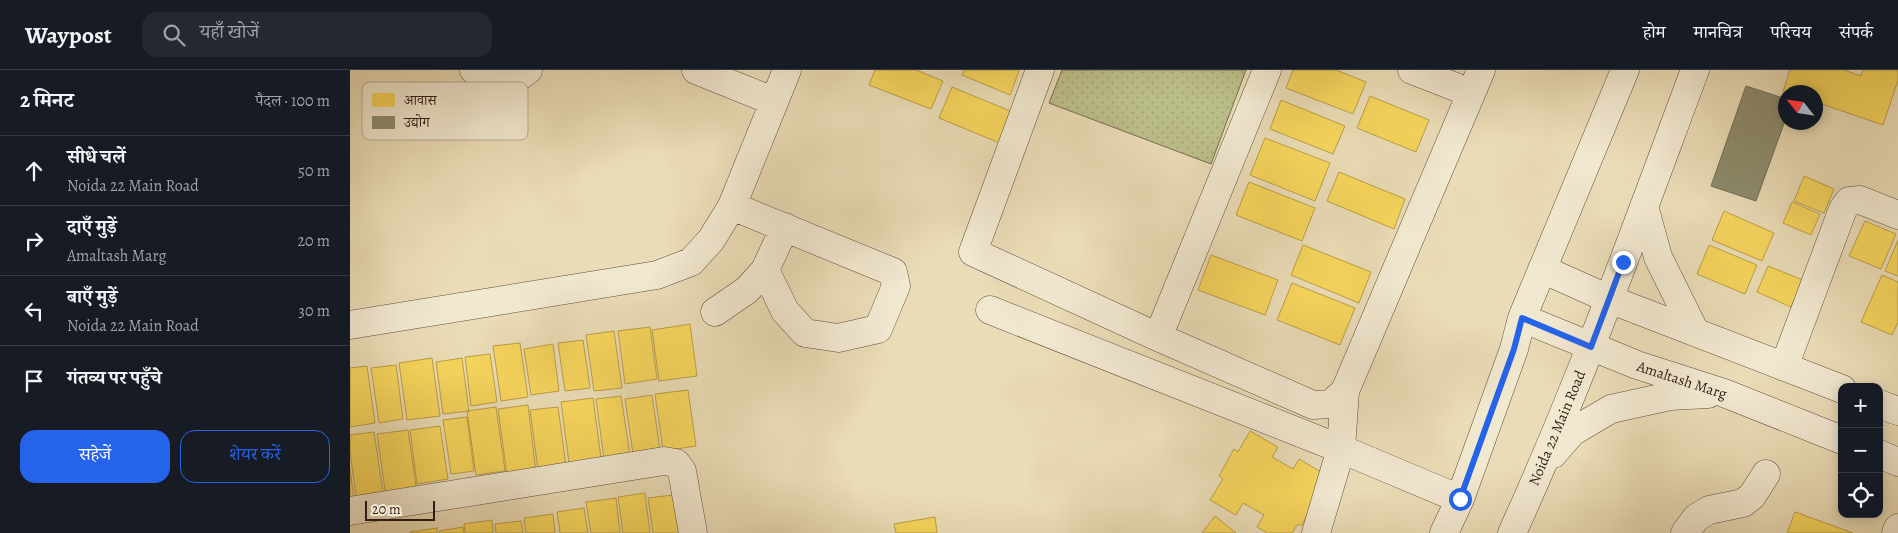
<!DOCTYPE html>
<html lang="hi">
<meta charset="utf-8">
<style>
body{margin:0;font-family:Alegreya,"Noto Serif Devanagari",serif;background:#242831;color:#f1f3f6}
.controls{position:absolute;right:15px;bottom:15px;display:grid;overflow:hidden;border-radius:10px;box-shadow:0 2px 12px #0003}
.controls button{width:45px;height:45px;display:grid;place-items:center;padding:0;border:0;border-bottom:1px solid #363941;background:#171b24;color:#f1f3f6;font:25px sans-serif}
.compass{position:absolute;left:1428px;top:15px;width:45px;height:45px;border-radius:50%;background:#171b24;box-shadow:0 2px 12px #0003;rotate:300deg}
.scale{position:absolute;left:15px;bottom:12px;width:70px;box-sizing:border-box;padding-left:5px;border:2px solid #301e15;border-top:0;font-size:14px;line-height:18px;white-space:nowrap;color:#301e15;-webkit-text-stroke:4px #f1e8d0;paint-order:stroke}
.stop{position:absolute;width:15px;height:15px;margin:-11px;border:4px solid #2563eb;border-radius:50%;background:#fff}
.stop.end{background:#2563eb;border-color:#fff;box-shadow:0 1px 5px #0008}
.list{margin:0;padding:0;list-style:none}
h2{display:flex;justify-content:space-between;align-items:center;height:65px;margin:0;padding:0 20px;font-size:21px}
h2 small{font-size:16px;font-weight:400;color:#9ea1a6}
.list li{display:grid;grid-template-columns:32px 1fr auto;gap:15px;align-items:center;box-sizing:border-box;height:70px;padding:0 20px;border-top:1px solid #363941}
.list b{display:block;font-size:19px;white-space:nowrap}
.list p{margin:0;font-size:16px;white-space:nowrap;color:#9ea1a6}
.list em{font-size:16px;font-style:normal;color:#9ea1a6}
.actions{display:flex;gap:10px;padding:15px 20px}
.actions a{flex:1;padding:11px 0;border:1px solid #2563eb;border-radius:15px;text-align:center;font-size:18px;color:#2563eb}
.actions .main{background:#2563eb;color:#fff}
.icon{flex:none;width:28px;height:28px;fill:none;stroke:currentColor;stroke-width:2;stroke-linecap:round;stroke-linejoin:round}
.map{position:relative;flex:none;width:1548px;height:463px;overflow:hidden}
header{display:flex;align-items:center;gap:30px;box-sizing:border-box;height:70px;padding:0 25px;background:#171b24;border-bottom:1px solid #363941}
header strong{font-size:24px}
nav{display:flex;gap:28px;margin-inline-start:auto;font-size:18px}
.search{width:350px;height:45px;background:#242831;display:flex;align-items:center;gap:12px;box-sizing:border-box;padding:0 18px;border-radius:15px;color:#9ea1a6;font-size:19px}
main{display:flex}
aside{flex:1;background:#171b24}
.map>svg:first-child{display:block}
</style>
<header>
<strong>Waypost</strong>
<div class="search"><svg class="icon" aria-label="search" viewBox="0 0 24 24"><circle cx="10" cy="10" r="6"/><path d="M15 15l6 6"/></svg>यहाँ खोजें</div>
<nav><a>होम</a><a>मानचित्र</a><a>परिचय</a><a>संपर्क</a></nav>
</header>
<main>
<aside>
<h2>2 मिनट<small>पैदल · 100 m</small></h2>
<ul class="list">
<li><svg class="icon" aria-label="ahead" viewBox="0 0 24 24"><path d="M12 20V5M6 11l6-6 6 6"/></svg><div><b>सीधे चलें</b><p>Noida 22 Main Road</p></div><em>50 m</em></li>
<li><svg class="icon" aria-label="right" viewBox="0 0 24 24"><path d="M7 20v-9h11M14 6l5 5-5 5"/></svg><div><b>दाएँ मुड़ें</b><p>Amaltash Marg</p></div><em>20 m</em></li>
<li><svg class="icon" aria-label="left" viewBox="0 0 24 24"><path d="M17 20v-9H6M10 6l-5 5 5 5"/></svg><div><b>बाएँ मुड़ें</b><p>Noida 22 Main Road</p></div><em>30 m</em></li>
<li><svg class="icon" aria-label="arrive" viewBox="0 0 24 24"><path d="M6 21V4h12l-3 4 3 4H6"/></svg><div><b>गंतव्य पर पहुँचे</b></div></li>
</ul>
<div class="actions"><a class="main">सहेजें</a><a>शेयर करें</a></div>
</aside>
<div class="map">
<svg width="1548" height="463" viewBox="0 0 1548 463">
<defs>
<pattern id="park-dots" width="8" height="8" patternUnits="userSpaceOnUse" patternTransform="scale(1.25)"><rect width="8" height="8" fill="#bcbf8a"/><path d="M2 2h.1M6 6h.1" fill="none" stroke="#a2a476" stroke-width="1.8" stroke-linecap="round"/></pattern>
</defs>
<rect width="100%" height="100%" fill="#eadcb6"/>
<filter id="stains"><feTurbulence type="fractalNoise" baseFrequency=".004" numOctaves="4"/><feColorMatrix values="0 0 0 0 .2 0 0 0 0 .09 0 0 0 0 .02 0 0 0 .5 -.17"/></filter>
<radialGradient id="worn" r=".72"><stop offset=".6" stop-color="#630" stop-opacity="0"/><stop offset="1" stop-color="#630" stop-opacity=".3"/></radialGradient>
<path fill="url(#park-dots)" stroke="#766e50" d="M712 0H896L861 94 699 33Z"/>
<path fill="#f6d55c" stroke="#bb9e47" d="M525 0H566L593 11 581 39 519 15Z
M614 0H668L669 1 660 25 612 5Z
M943 0H986L1016 12 1003 44 936 18Z
M1440 0H1494L1511 6 1513 0H1548V10L1533 55 1466 32V22H1433Z
M602 17 665 43 652 74 589 48Z
M1020 26 1079 50 1066 82 1007 58Z
M931 30 995 56 983 84 920 59Z
M915 68 980 93 965 131 900 105Z
M989 102 1055 129 1044 159 977 131Z
M1454 106 1484 119 1474 143 1444 131Z
M899 112 965 138 952 171 886 145Z
M1442 132 1470 144 1461 165 1433 153Z
M1374 141 1424 163 1412 191 1362 170Z
M1515 151 1546 164 1531 199 1499 186Z
M1548 170V206L1535 201Z
M953 175 1021 202 1009 233 941 205Z
M1359 175 1407 195 1395 224 1347 204Z
M861 185 928 210 915 245 848 220Z
M1418 196 1453 210 1441 237 1407 222Z
M1532 205 1548 212V252L1542 265 1511 252Z
M942 213 1005 238 990 275 927 250Z
M340 254 347 306 309 311 302 260Z
M300 257 307 309 275 314 268 261Z
M264 261 272 318 244 321 236 265Z
M233 270 240 318 215 321 208 273Z
M170 273 178 327 151 331 143 276Z
M203 274 209 321 181 325 174 279Z
M140 284 147 332 121 336 115 287Z
M82 288 90 346 57 350 49 293Z
M112 288 119 341 93 344 86 292Z
M46 295 53 349 29 353 21 298Z
M17 296 25 353 0 357V298Z
M338 320 346 376 313 381 305 324Z
M302 325 310 380 283 384 275 329Z
M271 326 280 385 254 389 246 329Z
M243 328 251 388 219 393 211 332Z
M178 335 186 402 157 406 148 339Z
M146 337 155 401 126 405 117 341Z
M208 337 216 396 188 400 180 340Z
M117 347 124 401 101 404 93 350Z
M90 356 98 409 67 414 60 360Z
M58 360 67 423 36 427 27 364Z
M900 361 928 377 922 387 943 399 949 389 976 405 966 430 951 456 948 454 942 463H917L907 457 914 445 893 433 886 445 860 430 873 409 869 406 884 379 888 382Z
M24 362 33 422 6 426 0 382V365Z
M0 398 4 430 0 431Z
M295 423 300 463H273L268 427Z
M330 424 335 463H303L298 428Z
M266 428 270 463H241L236 432Z
M234 438 238 463H210L207 442Z
M1445 442 1503 463H1437Z
M203 444 205 463H176L174 448Z
M865 446 886 463H852Z
M585 447 587 463H546L544 454Z
M142 450 143 463H115L114 454Z
M171 451 173 463H146L145 454Z
M113 457 114 463H90L89 461Z
M87 458V463H60V462Z"/>
<path fill="#8c8c6e" stroke="#706b53" d="M1396 16 1436 29V48L1406 131 1361 116Z"/>
<g fill="none" stroke-linecap="round" stroke-linejoin="round">
<defs>
<path id="minor" d="M124 0 144 8 166 9 178 0
M346 0 423 31
M690 0 623 182 808 267 963 335 981 334 995 321 1131 0
M1062 0 1121 23
M382 136 543 202 546 216 528 259 488 268 455 263 435 241 415 200
M1294 136 1308 187 1345 262
M1192 199 1259 229 1492 319
M640 240 991 379 966 463
M365 242 397 220 415 200 435 157
M1172 248 1287 295 1374 323 1492 370
M0 255 307 205 341 192 361 170 382 136 437 0
M808 267 917 0
M1434 297 1493 139 1499 131 1510 130 1548 145
M995 321 991 379 1110 429
M1529 334 1548 341
M1203 384 1222 362 1261 339 1320 326 1358 324
M1529 384 1548 392
M0 441 314 391 326 393 332 401 343 463
M1094 463 1110 429 1164 279 1172 248 1275 0
M1162 463C1231 312 1287 155 1345 0
M1335 463 1346 448 1359 440 1393 433 1402 426 1416 404
M1546 463 1548 458"/>
</defs>
<use href="#minor" stroke="#5e4e3d" stroke-width="29"/>
<use href="#minor" stroke="#f1e8d0" stroke-width="28"/>
</g>
<g fill="none" stroke-linecap="round" stroke-linejoin="round">
<path stroke="#2563eb" stroke-width="6" d="M1110 429 1164 279 1172 248 1241 277 1273 192"/>
</g>
<g text-anchor="middle" dominant-baseline="central" stroke-width="5" stroke-linejoin="round" paint-order="stroke">
<g font-size="15" fill="#301e15" stroke="#f1e8d0">
<text transform="translate(1332 310) rotate(18)">Amaltash Marg</text>
<text transform="translate(1207 358) rotate(-67)">Noida 22 Main Road</text>
</g>
</g>
<rect x="12" y="12" width="166" height="58" rx="8" fill="#f1e8d0" stroke="#b7ab98" stroke-width="1"/>
<rect x="22" y="23" width="23" height="14" fill="#f6d55c"/>
<rect x="22" y="46" width="23" height="13" fill="#8c8c6e"/>
<g font-size="14" fill="#301e15">
<text x="54" y="35">आवास</text>
<text x="54" y="57">उद्योग</text>
</g>
<rect width="100%" height="100%" filter="url(#stains)"/>
<rect width="100%" height="100%" fill="url(#worn)"/>
</svg>
<div class="controls">
<button>+</button>
<button>−</button>
<button><svg class="icon" aria-label="locate" viewBox="0 0 24 24"><circle cx="12" cy="12" r="6"/><path d="M12 2v4M12 18v4M2 12h4M18 12h4"/></svg></button>
</div>
<svg class="compass" viewBox="-18 -18 36 36"><path d="M0-13l5 13h-10z" fill="#e53935"/><path d="M0 13l5-13h-10z" fill="#9ea1a6"/></svg>
<div class="scale">20 m</div>
<div class="stop" style="left:1110px;top:429px"></div>
<div class="stop end" style="left:1273px;top:192px"></div>
</div>
</main>
